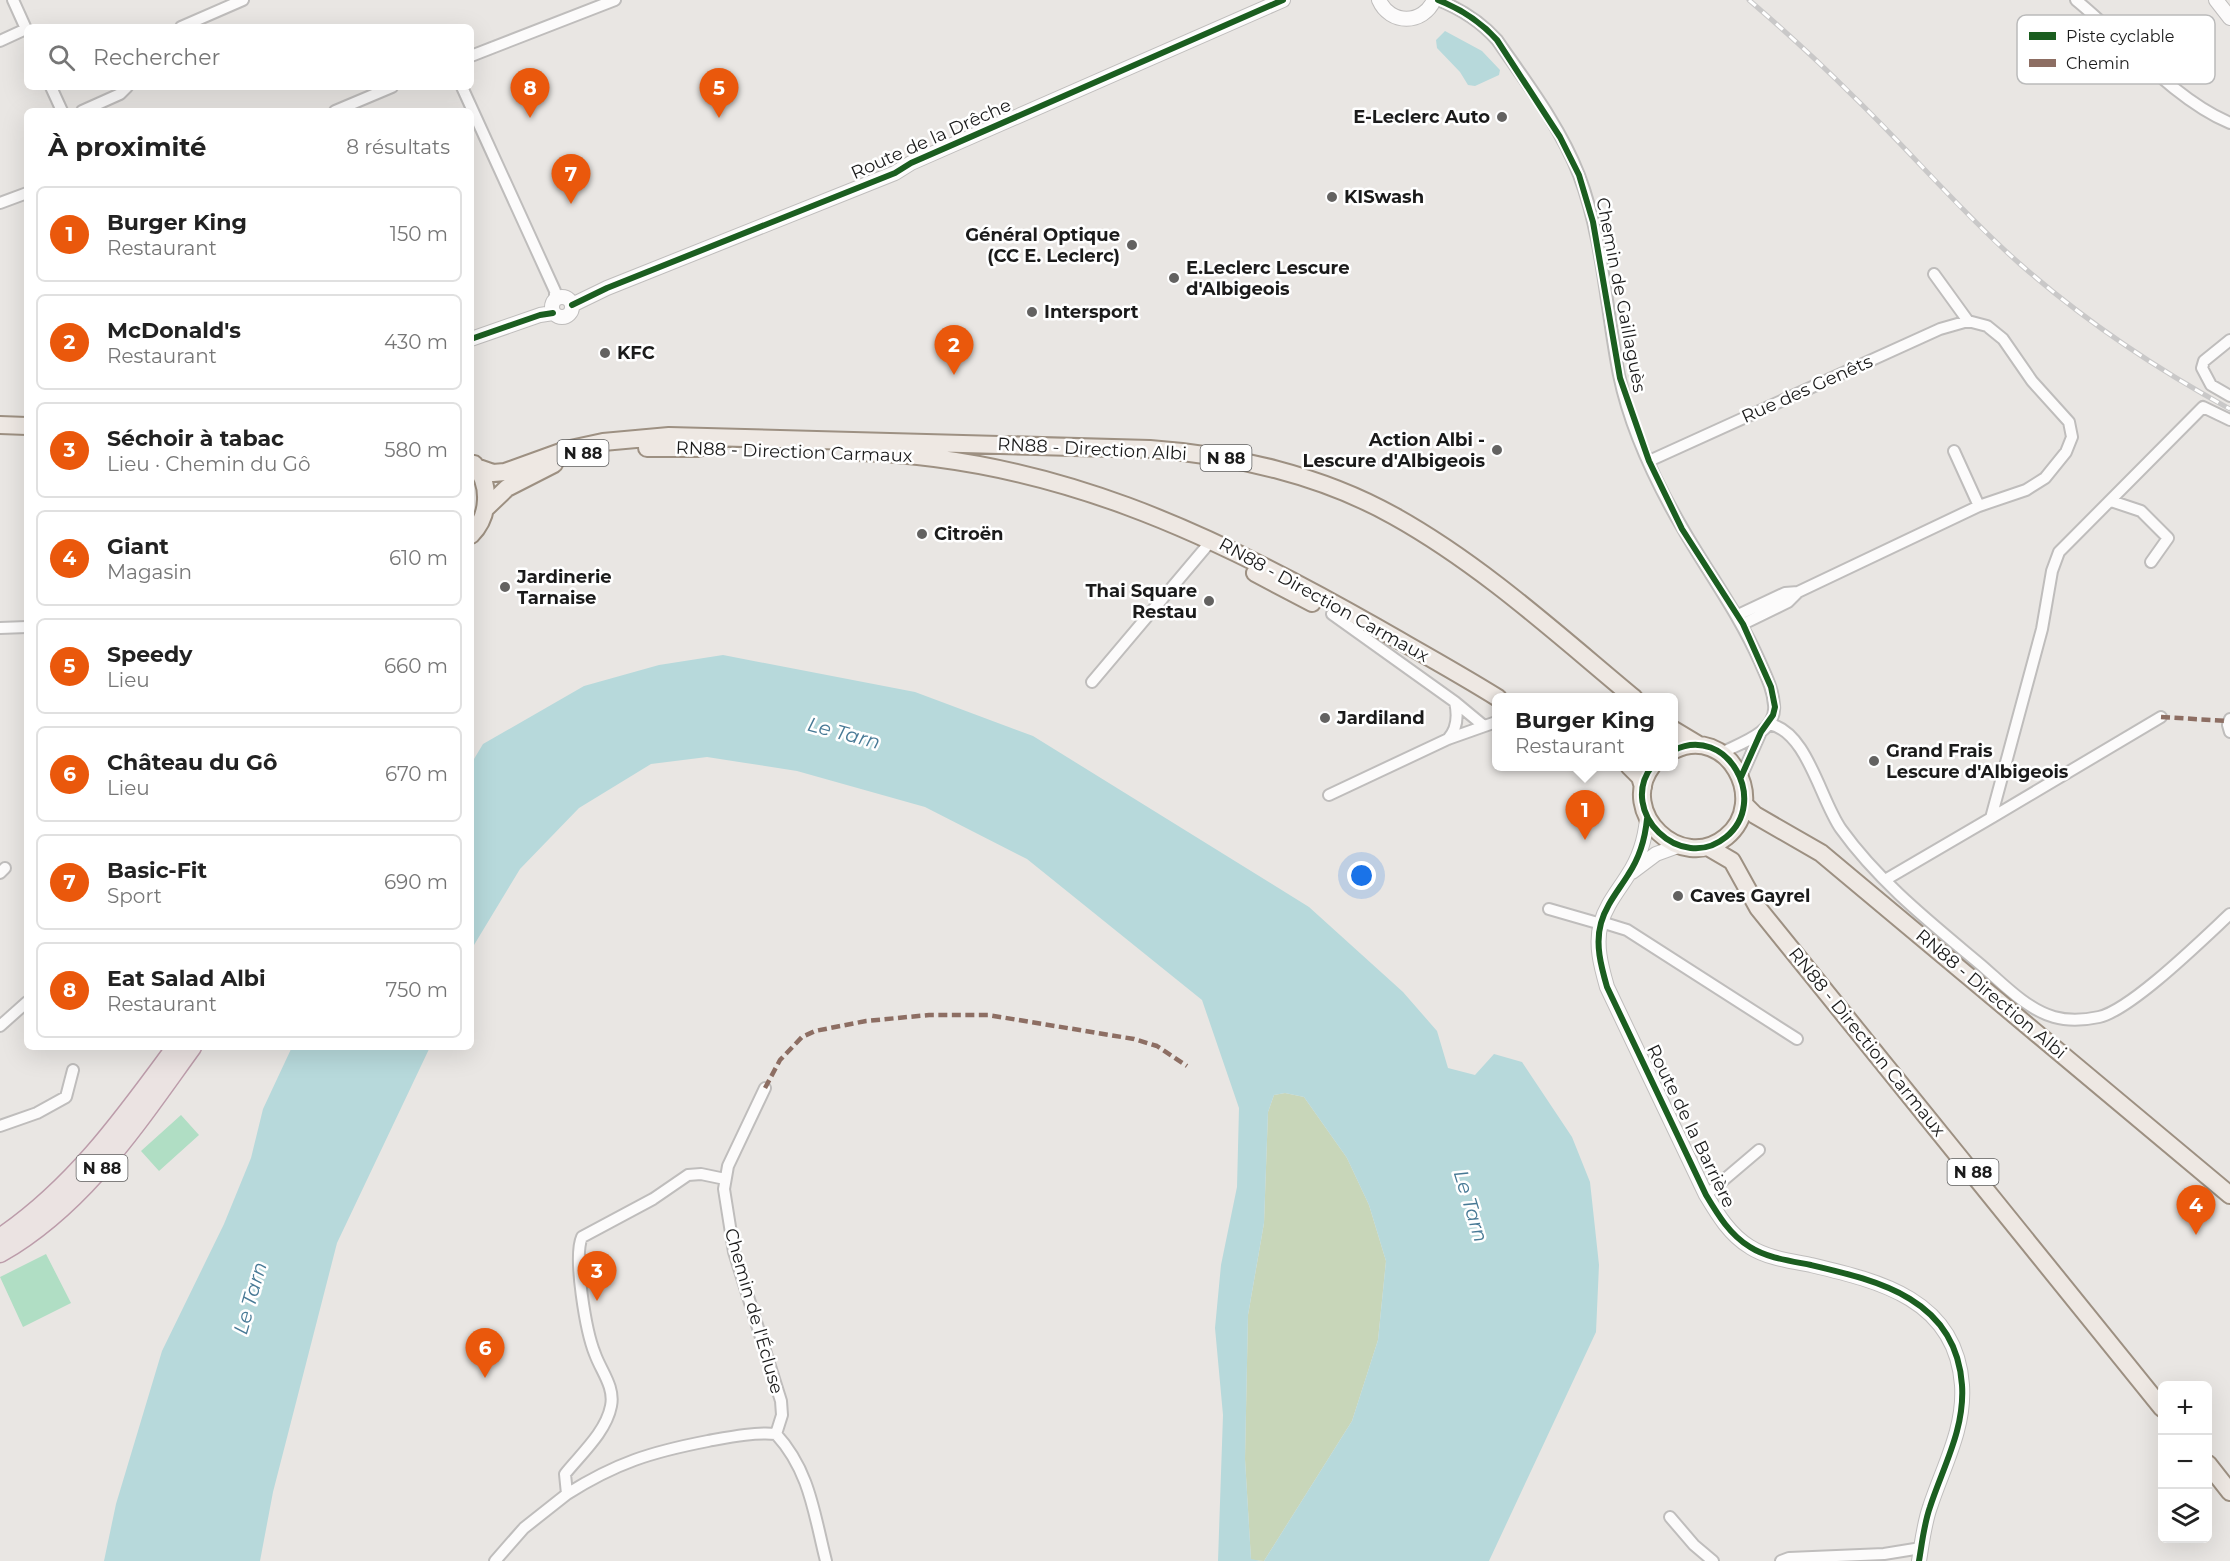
<!DOCTYPE html>
<html lang="fr">
<meta charset="utf-8">
<style>
body{margin:0;font-family:Montserrat,sans-serif;background:#f6f6f6;color:#222}
.controls{position:absolute;right:18px;bottom:18px;display:grid;overflow:hidden;border-radius:9px;box-shadow:0 6px 24px #0002}
.controls button{width:54px;height:54px;display:grid;place-items:center;padding:0;border:0;border-bottom:2px solid #e0e0e0;background:#fff;color:#222;font:30px sans-serif}
.you{position:absolute;left:1362px;top:876px;width:21px;height:21px;margin:-15px;border:4px solid #fff;border-radius:50%;background:#1a73e8;box-shadow:0 0 0 9px #1a73e833}
.badge{display:grid;place-items:center;width:39px;height:39px;border-radius:50%;background:#ea580c;color:#fff;font-size:20px;font-weight:700}
.pin{position:absolute;translate:-50% -50px;filter:drop-shadow(0 2px 3px #0008)}
.pin::after{content:'';position:absolute;top:32px;width:21px;height:18px;background:inherit;clip-path:polygon(0 0,100% 0,50% 100%)}
.popup{position:absolute;left:1492px;top:693px;width:186px;height:78px;box-sizing:border-box;display:grid;place-content:center;border-radius:9px;background:#fff;filter:drop-shadow(0 2px 4px #0005);font-size:20px;white-space:nowrap;color:#767676}
.popup b{font-size:22px;color:#222}
.popup::after{content:'';position:absolute;left:50%;top:100%;margin-left:-12px;border:12px solid transparent;border-top-color:#fff}
.list{margin:0;padding:0;list-style:none}
h2{display:flex;justify-content:space-between;align-items:center;height:78px;margin:0;padding:0 24px;font-size:26px}
h2 small{font-size:20px;font-weight:400;color:#767676}
.list li{display:grid;grid-template-columns:39px 1fr auto;gap:18px;align-items:center;box-sizing:border-box;height:96px;margin:0 12px 12px;padding:0 12px;border:2px solid #e0e0e0;border-radius:9px}
.list b{display:block;font-size:22px;white-space:nowrap}
.list p{margin:0;font-size:20px;white-space:nowrap;color:#767676}
.list em{font-size:20px;font-style:normal;color:#767676}
.icon{flex:none;width:33px;height:33px;fill:none;stroke:currentColor;stroke-width:2;stroke-linecap:round;stroke-linejoin:round}
.map{position:relative;flex:none;width:2230px;height:1561px;overflow:hidden}
.search{position:absolute;background:#fff;box-shadow:0 6px 24px #0002;left:24px;top:24px;width:450px;height:66px;display:flex;align-items:center;gap:15px;box-sizing:border-box;padding:0 21px;border-radius:9px;color:#767676;font-size:22px}
.panel{position:absolute;background:#fff;box-shadow:0 6px 24px #0002;left:24px;top:108px;width:450px;height:942px;border-radius:9px}
.map>svg:first-child{display:block}
</style>
<div class="map">
<svg width="2230" height="1561" viewBox="0 0 2230 1561">
<rect width="100%" height="100%" fill="#e9e6e3"/>
<path fill="#c8d6b9" d="M1285 1093 1304 1097 1347 1158 1369 1205 1386 1261 1378 1340 1352 1421 1264 1561 1251 1560 1245 1459 1248 1315 1264 1223 1268 1112 1274 1095Z"/>
<path fill="#b0dec4" d="M181 1115 199 1135 159 1171 141 1151Z
M46 1254 71 1303 23 1327 0 1277Z"/>
<path fill="#b7d9db" d="M1445 31 1482 51 1500 70 1499 75 1475 86 1468 85 1460 72 1437 48 1436 40Z
M723 655 915 692 1033 736 1309 907 1403 992 1437 1031 1448 1068 1475 1075 1494 1054 1522 1062 1572 1137 1590 1182 1599 1265 1596 1332 1489 1561H1264L1352 1421 1378 1340 1386 1261 1369 1205 1347 1158 1304 1097 1285 1093 1274 1095 1268 1112 1264 1223 1248 1315 1245 1459 1251 1559 1261 1561H1218L1223 1415 1215 1328 1221 1265 1237 1187 1239 1108 1202 1000 1027 859 925 807 797 771 707 757 651 764 579 808 520 869 474 945 471 955V764L483 744 584 686 659 665Z
M292 1047H430L337 1243 273 1492 260 1561H104L116 1504 162 1351 224 1224 251 1158 263 1109Z"/>
<g fill="none" stroke-linecap="round" stroke-linejoin="round">
<defs>
<path id="minor" d="M13 0 27 31
M1438 0C1461 9 1480 21 1497 40 1526 82 1560 126 1579 175 1603 238 1606 309 1619 375 1630 428 1656 483 1683 529 1709 574 1739 614 1760 662 1766 676 1773 689 1774 705 1777 732 1741 743 1721 753
M2076 0C2124 39 2173 99 2230 123
M181 27 243 0
M0 41 26 29
M471 56 615 0
M51 87 62 111
M462 87 555 291V299
M82 111 120 94 127 87
M335 111 392 87
M0 203 27 193
M1934 274 1968 321
M2230 340 2204 361 2202 368 2211 385 2230 396
M1954 451 1979 506
M1649 461 1940 329 1968 321 1987 326 2003 339 2032 381 2069 422 2072 437 2066 452 2045 478 2026 490 1979 506 1798 592
M2111 501 2141 511 2168 538 2151 562
M1332 614 1455 702C1458 715 1458 728 1448 739
M1738 615 1785 593 1798 592 1788 602 1743 624
M0 628 27 627
M1092 682 1206 547
M1455 702 1484 726
M2230 719 2228 725 2230 732
M1769 724C1807 731 1820 799 1841 829 1879 882 1931 923 1981 965 2002 983 2026 1009 2054 1017 2068 1021 2085 1020 2099 1017 2131 1010 2203 939 2230 914
M1741 777 1761 732
M1329 795 1448 739 1496 722
M1991 818 2161 717
M0 873 5 868
M1885 880 1991 818 2042 629 2052 571 2059 552 2203 407 2230 420
M1549 909 1601 924
M1601 922 1627 930 1797 1039
M0 1026 27 1002
M765 1088 728 1166 724 1189 734 1252 781 1401 782 1415 776 1434
M0 1126 37 1113 66 1097 73 1070
M1706 1195 1759 1150
M567 1494C616 1463 651 1452 708 1441 730 1437 754 1432 776 1434 810 1471 814 1514 826 1561
M1670 1517 1694 1545 1713 1561
M495 1561 524 1528 567 1494 565 1474C581 1454 606 1432 611 1406 615 1387 601 1371 595 1354 586 1332 573 1257 582 1237L653 1199 688 1175 701 1174 725 1179
M1781 1561 1789 1558 1884 1554 1921 1548"/>
<path id="tertiary" d="M1379 0C1390 25 1423 25 1434 0
M2216 0 2230 18
M552 307a10 10 0 1 1 20 0a10 10 0 1 1-20 0Z
M572 305 607 288 895 173 911 163 1283 0
M471 339 540 315 553 313
M1647 819C1645 840 1640 857 1628 875 1618 891 1606 905 1601 923 1595 944 1601 966 1607 987L1706 1195C1718 1215 1730 1235 1750 1247 1767 1258 1791 1261 1811 1265 1879 1281 1956 1299 1962 1385 1965 1429 1943 1467 1930 1507 1924 1524 1922 1543 1919 1561
M1632 872 1656 854 1678 846"/>
<path id="primary" d="M0 425 27 426
M647 448H699
M857 452C1049 457 1212 533 1376 627 1416 650 1458 673 1498 698
M476 467 493 473 505 472 566 450 603 442 669 436 1150 449C1233 455 1321 475 1394 516 1482 565 1557 634 1634 698
M485 509 507 488 554 464
M471 535C490 516 491 484 474 464
M1255 573 1312 603
M1674 730 1699 745
M1629 766 1640 777 1643 787
M1652 766C1617 812 1681 874 1726 837 1770 801 1727 724 1674 750
M1745 805 1755 815 1821 853 2230 1195
M1708 847 1732 861 1758 908 2162 1408
M2208 1464 2230 1492"/>
<path id="trunk" d="M0 1238C74 1188 124 1118 176 1047
M0 1253C84 1205 137 1123 192 1047"/>
</defs>
<use href="#minor" stroke="#bfbdbc" stroke-width="14"/>
<use href="#tertiary" stroke="#bfbdbc" stroke-width="16"/>
<use href="#primary" stroke="#9d9082" stroke-width="20"/>
<use href="#trunk" stroke="#bc9caa" stroke-width="21"/>
<use href="#minor" stroke="#fcfbfb" stroke-width="10"/>
<use href="#tertiary" stroke="#fcfbfb" stroke-width="14"/>
<use href="#primary" stroke="#eee8e3" stroke-width="16"/>
<use href="#trunk" stroke="#ebe3e2" stroke-width="18"/>
<defs>
<path id="rail" d="M1749 0C1785 31 1820 63 1853 96 1910 151 1961 212 2020 264 2085 321 2155 368 2230 409"/>
</defs>
<use href="#rail" stroke="#c9c8c8" stroke-width="5"/>
<use href="#rail" stroke="#fff" stroke-width="3" stroke-dasharray="9" stroke-linecap="butt"/>
<path stroke="#8d6e63" stroke-width="4.5" stroke-dasharray="9 4.5" stroke-linecap="butt" d="M2161 717 2228 721
M765 1088 780 1060 802 1037 815 1031 866 1021 929 1015H988L1134 1039 1157 1046 1187 1066"/>
<defs>
<path id="cycleway" d="M1438 0C1461 9 1480 21 1497 40L1560 137 1579 175 1593 222 1620 378 1649 461 1682 529 1743 624 1771 687 1775 707 1773 715 1761 732 1741 777
M572 305 607 288 895 173 911 163 1283 0
M471 339 540 315 553 313
M1652 766C1617 812 1681 874 1726 837 1770 801 1727 724 1674 750
M1647 819C1645 840 1640 857 1628 875 1618 891 1606 905 1601 923 1595 944 1601 966 1607 987L1706 1195C1718 1215 1730 1235 1750 1247 1767 1258 1791 1261 1811 1265 1879 1281 1956 1299 1962 1385 1965 1429 1943 1467 1930 1507 1924 1524 1922 1543 1919 1561"/>
</defs>
<use href="#cycleway" stroke="#fff" stroke-width="10"/>
<use href="#cycleway" stroke="#1b5e20" stroke-width="6"/>
</g>
<g fill="#636261" stroke="#fff" stroke-width="2">
<circle cx="1502" cy="117" r="6"/>
<circle cx="1332" cy="197" r="6"/>
<circle cx="1132" cy="245" r="6"/>
<circle cx="1174" cy="278" r="6"/>
<circle cx="1032" cy="312" r="6"/>
<circle cx="605" cy="353" r="6"/>
<circle cx="1497" cy="450" r="6"/>
<circle cx="922" cy="534" r="6"/>
<circle cx="505" cy="587" r="6"/>
<circle cx="1209" cy="601" r="6"/>
<circle cx="1325" cy="718" r="6"/>
<circle cx="1874" cy="761" r="6"/>
<circle cx="1678" cy="896" r="6"/>
</g>
<g text-anchor="middle" dominant-baseline="central" stroke-width="5" stroke-linejoin="round" paint-order="stroke">
<g fill="#fff" stroke="#5f5f5f" stroke-width="1.5">
<rect x="557.5" y="440" width="51" height="26" rx="4.5"/>
<rect x="1200.5" y="445" width="51" height="26" rx="4.5"/>
<rect x="76.5" y="1155" width="51" height="26" rx="4.5"/>
<rect x="1947.5" y="1159" width="51" height="26" rx="4.5"/>
</g>
<g font-size="16" font-weight="bold" fill="#1b1b1b">
<text x="583" y="453">N 88</text>
<text x="1226" y="458">N 88</text>
<text x="102" y="1168">N 88</text>
<text x="1973" y="1172">N 88</text>
</g>
<g font-size="18" font-weight="bold" fill="#1b1b1b" stroke="#fff" text-anchor="start">
<text x="1490" y="117" text-anchor="end">E-Leclerc Auto</text>
<text x="1344" y="197">KISwash</text>
<text x="1120" y="235" text-anchor="end">Général Optique<tspan x="1120" dy="21">(CC E. Leclerc)</tspan></text>
<text x="1186" y="268">E.Leclerc Lescure<tspan x="1186" dy="21">d'Albigeois</tspan></text>
<text x="1044" y="312">Intersport</text>
<text x="617" y="353">KFC</text>
<text x="1485" y="440" text-anchor="end">Action Albi -<tspan x="1485" dy="21">Lescure d'Albigeois</tspan></text>
<text x="934" y="534">Citroën</text>
<text x="517" y="577">Jardinerie<tspan x="517" dy="21">Tarnaise</tspan></text>
<text x="1197" y="591" text-anchor="end">Thai Square<tspan x="1197" dy="21">Restau</tspan></text>
<text x="1337" y="718">Jardiland</text>
<text x="1886" y="751">Grand Frais<tspan x="1886" dy="21">Lescure d'Albigeois</tspan></text>
<text x="1690" y="896">Caves Gayrel</text>
</g>
<g font-size="18" fill="#1b1b1b" stroke="#fff">
<text transform="translate(931 139) rotate(-24)">Route de la Drêche</text>
<text transform="translate(1621 295) rotate(79)">Chemin de Gaillaguès</text>
<text transform="translate(1807 389) rotate(-24)">Rue des Genêts</text>
<text transform="translate(1092 449) rotate(3)">RN88 - Direction Albi</text>
<text transform="translate(794 452) rotate(2)">RN88 - Direction Carmaux</text>
<text transform="translate(1324 600) rotate(29)">RN88 - Direction Carmaux</text>
<text transform="translate(1991 994) rotate(40)">RN88 - Direction Albi</text>
<text transform="translate(1867 1042) rotate(51)">RN88 - Direction Carmaux</text>
<text transform="translate(1691 1126) rotate(64)">Route de la Barrière</text>
<text transform="translate(754 1311) rotate(74)">Chemin de l'Écluse</text>
</g>
<g font-size="20" font-style="italic" fill="#477995" stroke="#fff">
<text transform="translate(844 733) rotate(15)">Le Tarn</text>
<text transform="translate(1471 1206) rotate(73)">Le Tarn</text>
<text transform="translate(250 1298) rotate(-74)">Le Tarn</text>
</g>
</g>
<rect x="2017" y="15" width="198" height="69" rx="9" fill="#fff" stroke="#bbb" stroke-width="1.5"/>
<rect x="2029" y="32" width="27" height="8" fill="#1b5e20"/>
<rect x="2029" y="59" width="27" height="8" fill="#8d6e63"/>
<g font-size="16" fill="#1b1b1b">
<text x="2066" y="42">Piste cyclable</text>
<text x="2066" y="69">Chemin</text>
</g>
</svg>
<div class="controls">
<button>+</button>
<button>−</button>
<button><svg class="icon" aria-label="layers" viewBox="0 0 24 24"><path d="M12 4l9 5-9 5-9-5zM3 14l9 5 9-5"/></svg></button>
</div>
<div class="you"></div>
<div class="pin badge" style="left:1585px;top:840px">1</div>
<div class="popup"><b>Burger King</b>Restaurant</div>
<div class="pin badge" style="left:954px;top:375px">2</div>
<div class="pin badge" style="left:597px;top:1301px">3</div>
<div class="pin badge" style="left:2196px;top:1235px">4</div>
<div class="pin badge" style="left:719px;top:118px">5</div>
<div class="pin badge" style="left:485px;top:1378px">6</div>
<div class="pin badge" style="left:571px;top:204px">7</div>
<div class="pin badge" style="left:530px;top:118px">8</div>
<div class="search"><svg class="icon" aria-label="search" viewBox="0 0 24 24"><circle cx="10" cy="10" r="6"/><path d="M15 15l6 6"/></svg>Rechercher</div>
<section class="panel">
<h2>À proximité<small>8 résultats</small></h2>
<ul class="list">
<li><span class="badge">1</span><div><b>Burger King</b><p>Restaurant</p></div><em>150 m</em></li>
<li><span class="badge">2</span><div><b>McDonald's</b><p>Restaurant</p></div><em>430 m</em></li>
<li><span class="badge">3</span><div><b>Séchoir à tabac</b><p>Lieu · Chemin du Gô</p></div><em>580 m</em></li>
<li><span class="badge">4</span><div><b>Giant</b><p>Magasin</p></div><em>610 m</em></li>
<li><span class="badge">5</span><div><b>Speedy</b><p>Lieu</p></div><em>660 m</em></li>
<li><span class="badge">6</span><div><b>Château du Gô</b><p>Lieu</p></div><em>670 m</em></li>
<li><span class="badge">7</span><div><b>Basic-Fit</b><p>Sport</p></div><em>690 m</em></li>
<li><span class="badge">8</span><div><b>Eat Salad Albi</b><p>Restaurant</p></div><em>750 m</em></li>
</ul>
</section>
</div>
